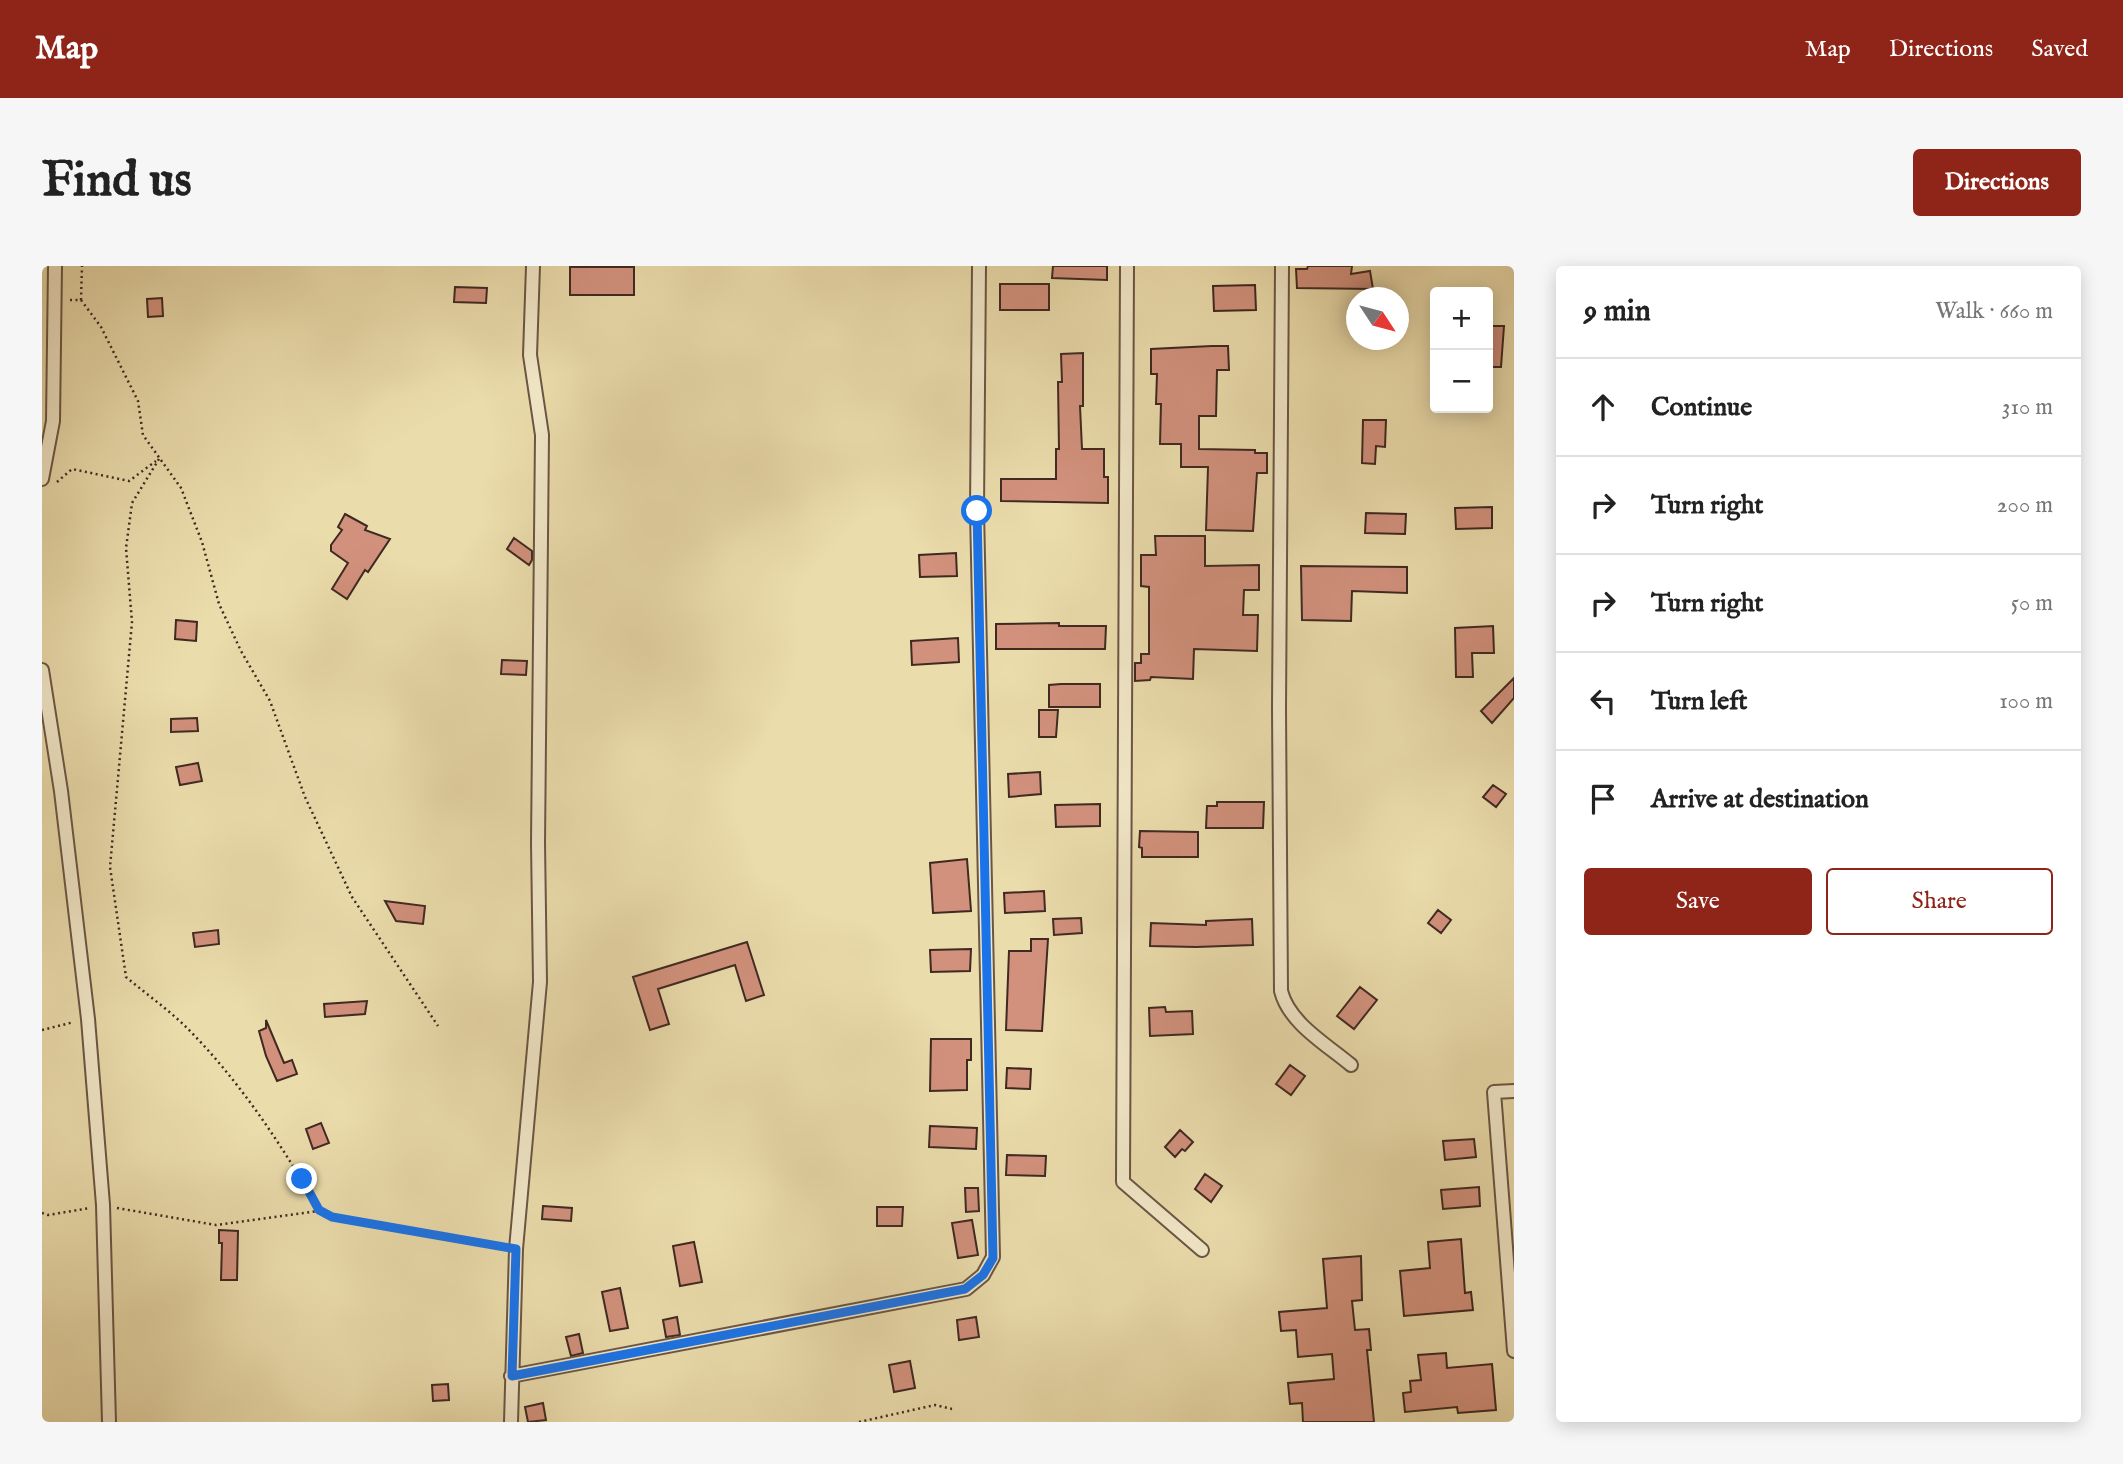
<!DOCTYPE html>
<meta charset="utf-8">
<style>
body{margin:0;font-family:"IM FELL English",serif;background:#f6f6f6;color:#222}
.controls{position:absolute;right:21px;top:21px;display:grid;overflow:hidden;border-radius:7px;box-shadow:0 4px 18px #0003}
.controls button{width:63px;height:63px;display:grid;place-items:center;padding:0;border:0;border-bottom:2px solid #e0e0e0;background:#fff;color:#222;font:35px sans-serif}
.compass{position:absolute;left:1304px;top:21px;width:63px;height:63px;border-radius:50%;background:#fff;box-shadow:0 4px 18px #0003;rotate:126deg}
.stop{position:absolute;width:21px;height:21px;margin:-16px;border:5px solid #1a73e8;border-radius:50%;background:#fff}
.stop.end{background:#1a73e8;border-color:#fff;box-shadow:0 2px 7px #0008}
.list{margin:0;padding:0;list-style:none}
h2{display:flex;justify-content:space-between;align-items:center;height:91px;margin:0;padding:0 28px;font-size:30px}
h2 small{font-size:23px;font-weight:400;color:#767676}
.list li{display:grid;grid-template-columns:46px 1fr auto;gap:21px;align-items:center;box-sizing:border-box;height:98px;padding:0 28px;border-top:2px solid #e0e0e0}
.list b{display:block;font-size:26px;white-space:nowrap}
.list em{font-size:23px;font-style:normal;color:#767676}
.actions{display:flex;gap:14px;padding:21px 28px}
.actions a{flex:1;padding:16px 0;border:2px solid #8f2418;border-radius:7px;text-align:center;font-size:24px;color:#8f2418}
.actions .main{background:#8f2418;color:#fff}
.icon{flex:none;width:38px;height:38px;fill:none;stroke:currentColor;stroke-width:2;stroke-linecap:round;stroke-linejoin:round}
.map{position:relative;flex:none;width:1472px;height:1156px;overflow:hidden;border-radius:7px}
header{display:flex;align-items:center;gap:42px;box-sizing:border-box;height:98px;padding:0 35px;background:#8f2418;color:#fff}
header strong{font-size:33px}
nav{display:flex;gap:38px;margin-inline-start:auto;font-size:24px}
.intro{display:flex;align-items:center;justify-content:space-between;box-sizing:border-box;height:168px;padding:0 42px}
h1{margin:0;font-size:49px}
.button{padding:18px 32px;border-radius:7px;background:#8f2418;color:#fff;font-size:24px;font-weight:700}
main{display:flex;gap:42px;padding:0 42px}
aside{flex:1;background:#fff;border-radius:7px;box-shadow:0 4px 18px #0003}
.map>svg:first-child{display:block}
</style>
<header>
<strong>Map</strong>
<nav><a>Map</a><a>Directions</a><a>Saved</a></nav>
</header>
<div class="intro"><h1>Find us</h1><a class="button">Directions</a></div>
<main>
<div class="map">
<svg width="1472" height="1156" viewBox="0 0 1472 1156">
<rect width="100%" height="100%" fill="#ebdcac"/>
<filter id="stains"><feTurbulence type="fractalNoise" baseFrequency=".00286" numOctaves="4"/><feColorMatrix values="0 0 0 0 .2 0 0 0 0 .09 0 0 0 0 .02 0 0 0 .5 -.17"/></filter>
<radialGradient id="worn" r=".72"><stop offset=".6" stop-color="#630" stop-opacity="0"/><stop offset="1" stop-color="#630" stop-opacity=".3"/></radialGradient>
<path fill="#d2917d" stroke="#3f2921" stroke-width="2" d="M1011 0H1065V14L1010 12Z
M1266 0H1310L1309 8 1328 5 1331 23 1255 22 1254 3H1265Z
M528 1H592V29H528Z
M958 18H1007V44H958Z
M1213 19 1214 44 1172 45 1171 20Z
M413 21 445 22 444 37 412 36Z
M120 32 121 50 106 51 105 33Z
M1446 60H1462L1459 101H1446Z
M1170 80H1186L1187 104H1175L1174 150H1157V183L1213 184V187H1225V207H1215L1211 265 1164 264 1166 201H1139V178H1118L1119 138H1114L1115 108H1109V83Z
M1041 87V140H1038L1040 183H1062V211H1066V237L959 235V213H1014V183H1017L1016 116H1020L1019 88Z
M1321 154H1344L1343 181 1334 180 1333 198 1320 197Z
M1450 241V262L1414 263 1413 242Z
M1324 247 1364 248 1363 268 1323 267Z
M303 248 325 260 323 264 348 273 326 306 323 304 305 333 290 323 306 297 289 285V279L300 264 296 261Z
M1113 270H1163V300L1217 299V324H1202L1201 349H1216L1215 385 1152 383 1151 413 1109 411 1108 414 1093 415V397H1099V388H1107V321L1099 320V289H1114Z
M472 272 490 285V294L487 299 465 283Z
M914 287 915 310 878 311 877 289Z
M1259 300 1365 301V327L1310 325 1309 355 1260 354Z
M134 354 155 356 154 375 133 373Z
M1017 357V360H1064L1063 383H954V358Z
M1451 360 1452 387H1430L1431 411H1414L1413 362Z
M916 372 917 396 870 399 869 375Z
M460 394 485 395 484 409 459 408Z
M1472 412V432L1450 457 1439 445Z
M1019 418H1058V441H1007V419Z
M997 444H1016L1014 471H997Z
M155 452 156 465 129 466V453Z
M156 497 160 515 138 519 134 501Z
M998 506 999 528 967 531 966 508Z
M1451 519 1464 528 1454 541 1441 531Z
M1175 536H1222L1221 562H1164L1165 540H1175Z
M1058 538V560L1014 561 1013 539Z
M1098 565 1156 566V591H1100V582L1097 581Z
M925 593 929 645 891 647 888 597Z
M1002 625 1003 645 963 647 962 627Z
M343 635 383 640 381 658 354 655Z
M1396 644 1409 654 1399 667 1386 657Z
M1039 652 1040 667 1012 669 1011 653Z
M1210 653 1211 679 1154 681 1108 680 1109 657 1164 659V655Z
M176 664 177 678 153 681 151 667Z
M989 673H1006L1000 765 964 764 967 685H989Z
M705 676 722 729 704 735 693 699 616 723 627 758 608 764 591 711Z
M929 683 928 705 889 706 888 684Z
M1318 721 1335 734 1312 763 1295 750Z
M325 735 323 748 283 751 282 738Z
M1123 741 1124 746 1150 745 1151 768 1108 770 1107 742Z
M224 754 242 797 250 794 255 808 235 815 224 790 217 765 224 762Z
M889 773H929V794H925V824L888 825Z
M1248 799 1263 810 1249 829 1234 818Z
M965 802 989 803 988 823 964 822Z
M279 857 287 877 271 883 264 863Z
M888 860 935 862 934 883 887 881Z
M1138 864 1151 876 1143 885 1140 883 1133 891 1123 881Z
M1432 873 1434 891 1403 894 1401 875Z
M965 889 1004 890 1003 910 964 909Z
M1163 908 1180 920 1169 936 1153 923Z
M1437 921 1438 940 1401 943 1399 924Z
M923 922H936L937 945 924 946Z
M501 940 530 942 529 955 500 953Z
M835 941H861L860 960H835Z
M930 954 936 989 916 992 910 957Z
M177 964 196 965 195 1014H179L180 977H177Z
M1419 973 1423 1027 1429 1026 1431 1044 1362 1050 1358 1005 1388 1002 1386 976Z
M652 976 660 1016 638 1020 631 980Z
M1319 990 1320 1034 1310 1035 1313 1064 1327 1063 1329 1084H1325L1332 1156H1261L1260 1137 1248 1138 1246 1117 1292 1113 1290 1088 1256 1091 1254 1064 1239 1065 1237 1046 1285 1042 1281 993Z
M578 1022 586 1062 568 1065 560 1026Z
M635 1051 638 1069 624 1071 621 1054Z
M934 1051 937 1071 917 1074 915 1054Z
M537 1068 541 1087 529 1090 524 1071Z
M1404 1087 1405 1102 1450 1098 1454 1144 1416 1147 1415 1141 1363 1146 1361 1127 1369 1126 1368 1115 1379 1114 1376 1089Z
M868 1095 873 1122 852 1126 847 1099Z
M406 1118 407 1134 391 1135 390 1119Z
M501 1137 504 1154 486 1156 483 1141Z"/>
<g fill="none" stroke-linecap="round" stroke-linejoin="round">
<defs>
<path id="minor" d="M1085 0 1081 916 1160 984
M1240 0 1237 442 1239 725C1247 757 1284 778 1309 799
M0 213 11 155 13 0
M0 404 19 525 46 753 61 939 67 1156
M1472 825 1452 826 1472 1085
M469 1110 924 1023 941 1009 951 991 935 245 937 0
M469 1156 474 983 498 716 496 577 500 169 488 89 491 0"/>
</defs>
<use href="#minor" stroke="#6a5644" stroke-width="16"/>
<path stroke="#3f2921" stroke-width="2.5" stroke-dasharray="2 3.5" stroke-linecap="butt" d="M28 34H39L59 61 96 135 101 169 139 222 160 276 177 338 199 385 228 435 263 531 310 631 396 760
M39 34 40 0
M117 193 90 237 84 282 90 356 68 601 84 711C103 727 124 742 142 759 194 810 242 881 277 945
M15 216 30 203 87 215 114 195
M0 764 32 756
M75 942 174 959 277 945 290 951 461 980
M0 947 6 949 48 942
M817 1156 893 1139 910 1143"/>
<use href="#minor" stroke="#f2e8c9" stroke-width="12"/>
</g>
<g fill="none" stroke-linecap="round" stroke-linejoin="round">
<path stroke="#1a73e8" stroke-width="9" d="M260 913 277 944 290 951 474 983 470 1110 923 1023 941 1009 951 992 935 245"/>
</g>
<rect width="100%" height="100%" filter="url(#stains)"/>
<rect width="100%" height="100%" fill="url(#worn)"/>
</svg>
<div class="controls">
<button>+</button>
<button>−</button>
</div>
<svg class="compass" viewBox="-18 -18 36 36"><path d="M0-13l5 13h-10z" fill="#e53935"/><path d="M0 13l5-13h-10z" fill="#767676"/></svg>
<div class="stop" style="left:935px;top:245px"></div>
<div class="stop end" style="left:260px;top:913px"></div>
</div>
<aside>
<h2>9 min<small>Walk · 660 m</small></h2>
<ul class="list">
<li><svg class="icon" aria-label="ahead" viewBox="0 0 24 24"><path d="M12 20V5M6 11l6-6 6 6"/></svg><div><b>Continue</b></div><em>310 m</em></li>
<li><svg class="icon" aria-label="right" viewBox="0 0 24 24"><path d="M7 20v-9h11M14 6l5 5-5 5"/></svg><div><b>Turn right</b></div><em>200 m</em></li>
<li><svg class="icon" aria-label="right" viewBox="0 0 24 24"><path d="M7 20v-9h11M14 6l5 5-5 5"/></svg><div><b>Turn right</b></div><em>50 m</em></li>
<li><svg class="icon" aria-label="left" viewBox="0 0 24 24"><path d="M17 20v-9H6M10 6l-5 5 5 5"/></svg><div><b>Turn left</b></div><em>100 m</em></li>
<li><svg class="icon" aria-label="arrive" viewBox="0 0 24 24"><path d="M6 21V4h12l-3 4 3 4H6"/></svg><div><b>Arrive at destination</b></div></li>
</ul>
<div class="actions"><a class="main">Save</a><a>Share</a></div>
</aside>
</main>
